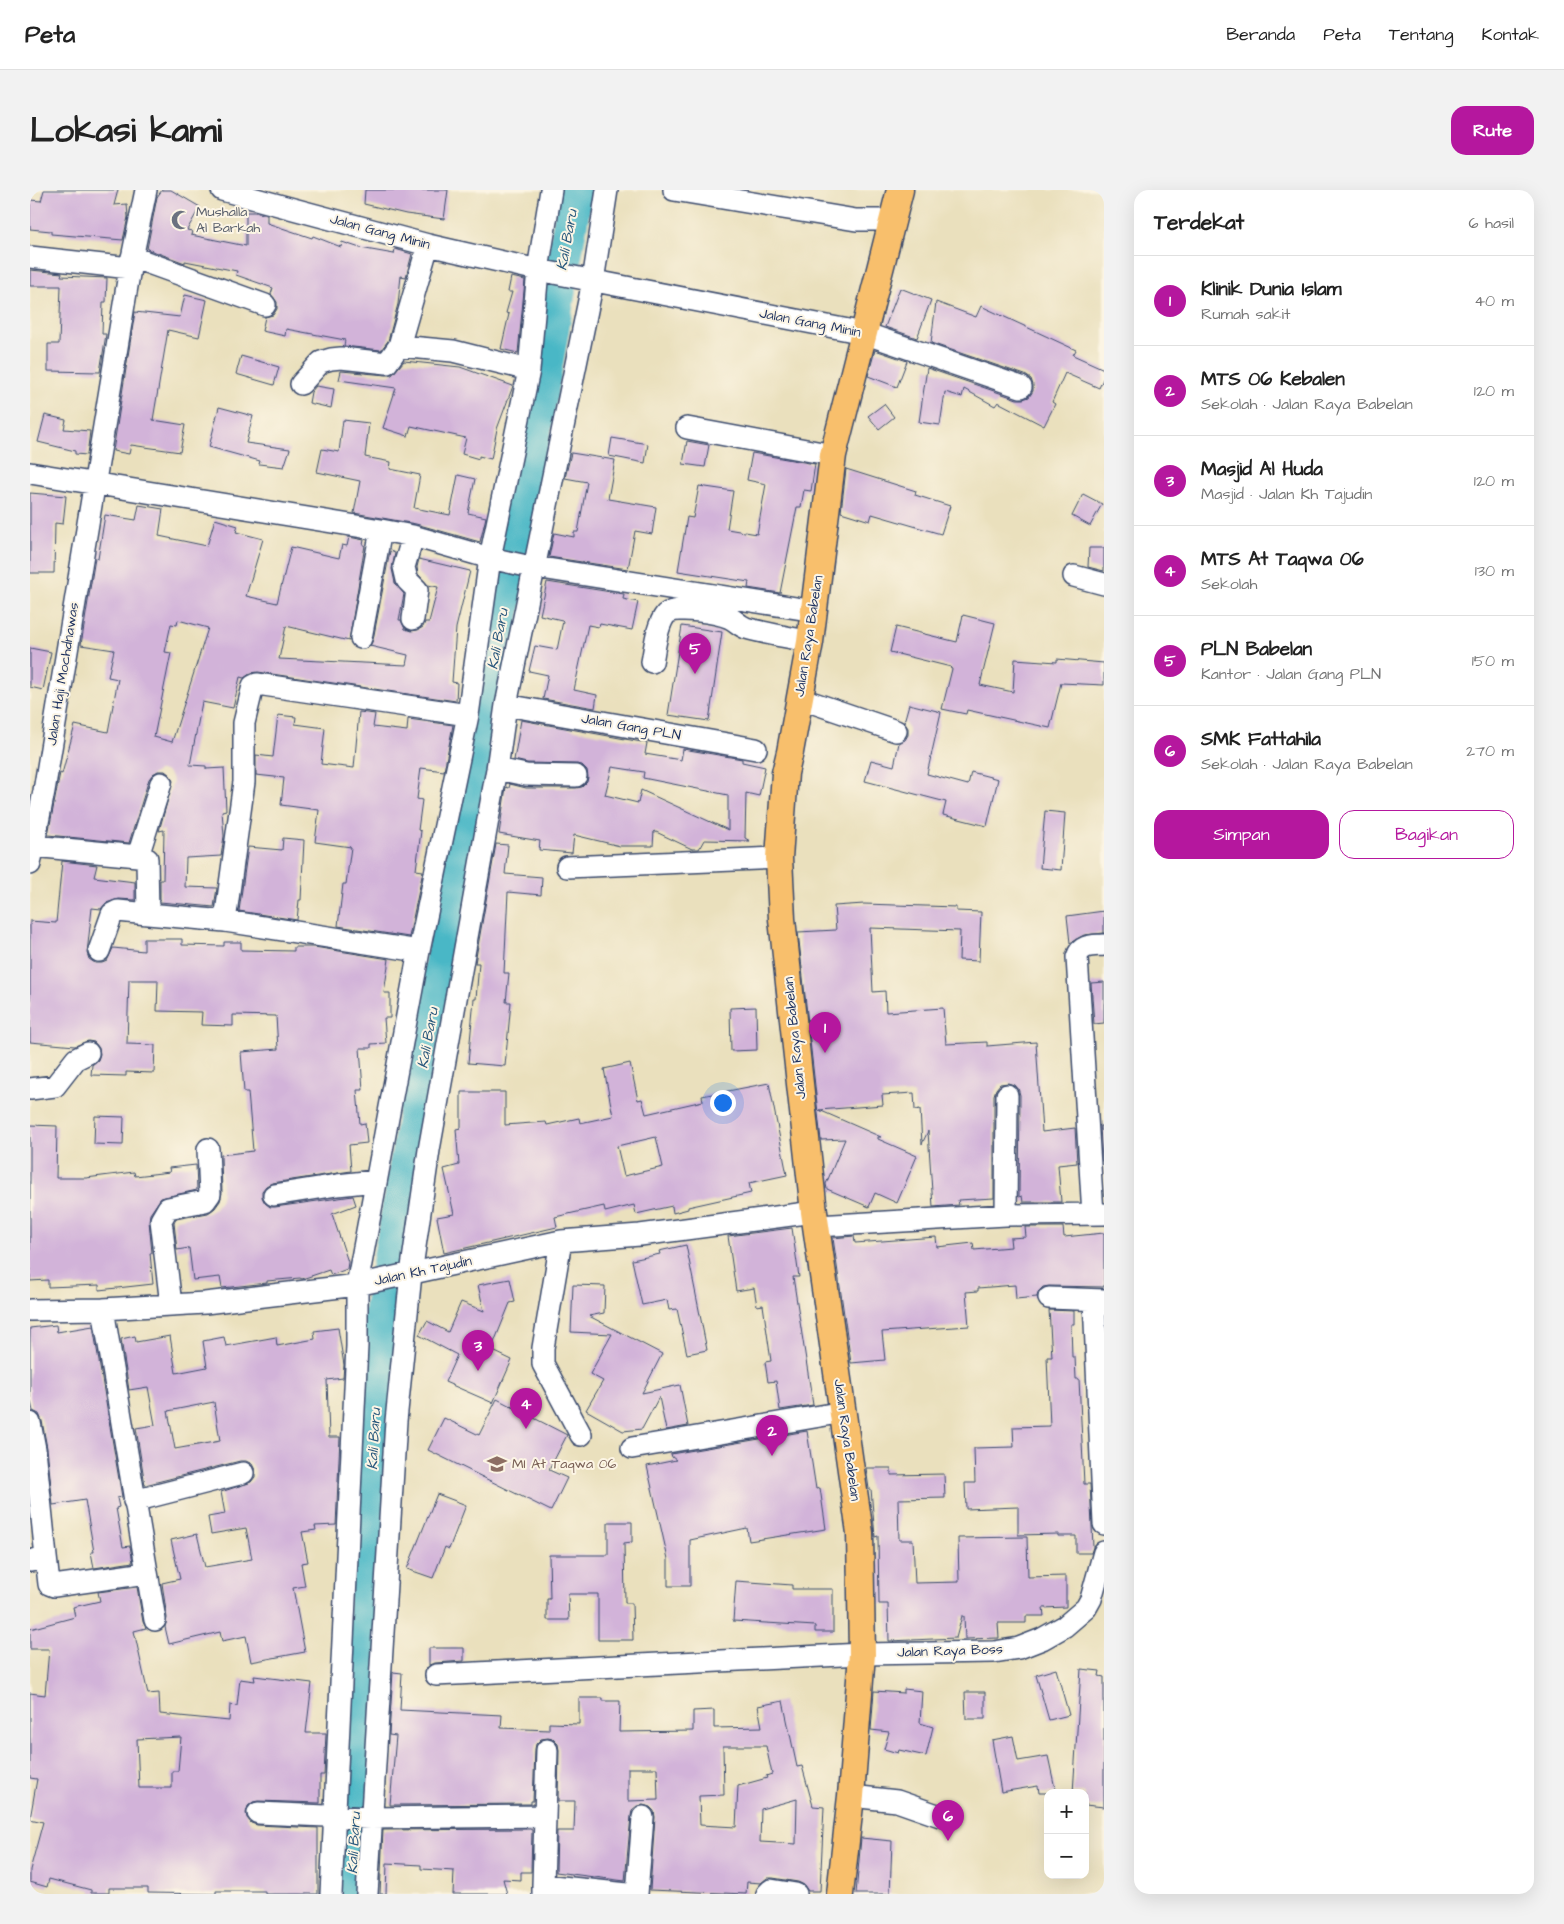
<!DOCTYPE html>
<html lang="id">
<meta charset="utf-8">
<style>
body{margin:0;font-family:"Architects Daughter",sans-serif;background:#f2f2f2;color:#222}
.controls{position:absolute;right:15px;bottom:15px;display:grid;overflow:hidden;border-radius:10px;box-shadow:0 5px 20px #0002}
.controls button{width:45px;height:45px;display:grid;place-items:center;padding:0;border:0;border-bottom:1px solid #e0e0e0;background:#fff;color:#222;font:25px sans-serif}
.you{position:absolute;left:692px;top:912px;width:18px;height:18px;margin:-12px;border:4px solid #fff;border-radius:50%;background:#1a73e8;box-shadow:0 0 0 8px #1a73e833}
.badge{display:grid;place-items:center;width:32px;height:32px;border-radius:50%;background:#b5179e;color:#fff;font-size:16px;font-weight:700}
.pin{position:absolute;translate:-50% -41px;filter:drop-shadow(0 1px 2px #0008)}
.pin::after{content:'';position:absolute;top:26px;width:18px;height:15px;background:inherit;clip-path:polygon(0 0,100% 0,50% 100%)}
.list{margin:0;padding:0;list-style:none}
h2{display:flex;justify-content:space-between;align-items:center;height:65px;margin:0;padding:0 20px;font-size:21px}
h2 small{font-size:16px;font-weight:400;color:#767676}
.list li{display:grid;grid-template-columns:32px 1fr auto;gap:15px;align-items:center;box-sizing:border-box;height:90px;padding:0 20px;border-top:1px solid #e0e0e0}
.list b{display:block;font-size:19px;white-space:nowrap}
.list p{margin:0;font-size:16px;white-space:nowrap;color:#767676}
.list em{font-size:16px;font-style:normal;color:#767676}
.actions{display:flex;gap:10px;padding:15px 20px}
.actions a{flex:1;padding:11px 0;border:1px solid #b5179e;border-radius:15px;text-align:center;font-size:18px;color:#b5179e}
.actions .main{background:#b5179e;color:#fff}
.map{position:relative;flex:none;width:1074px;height:1704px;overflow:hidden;border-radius:15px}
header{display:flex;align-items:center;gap:30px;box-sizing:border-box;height:70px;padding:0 25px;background:#fff;border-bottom:1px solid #e0e0e0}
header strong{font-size:24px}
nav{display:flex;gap:28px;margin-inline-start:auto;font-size:18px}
.intro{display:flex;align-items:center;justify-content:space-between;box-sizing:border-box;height:120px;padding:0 30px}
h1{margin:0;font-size:35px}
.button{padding:12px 22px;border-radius:15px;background:#b5179e;color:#fff;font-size:18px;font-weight:700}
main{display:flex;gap:30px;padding:0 30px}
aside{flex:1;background:#fff;border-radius:15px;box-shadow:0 5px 20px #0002}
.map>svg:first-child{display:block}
</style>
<header>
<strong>Peta</strong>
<nav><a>Beranda</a><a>Peta</a><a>Tentang</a><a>Kontak</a></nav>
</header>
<div class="intro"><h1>Lokasi kami</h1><a class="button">Rute</a></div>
<main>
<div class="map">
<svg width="1074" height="1704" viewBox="0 0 1074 1704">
<rect width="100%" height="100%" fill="#fcf5e5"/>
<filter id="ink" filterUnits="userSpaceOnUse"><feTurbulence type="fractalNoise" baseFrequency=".02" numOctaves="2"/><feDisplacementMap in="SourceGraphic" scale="10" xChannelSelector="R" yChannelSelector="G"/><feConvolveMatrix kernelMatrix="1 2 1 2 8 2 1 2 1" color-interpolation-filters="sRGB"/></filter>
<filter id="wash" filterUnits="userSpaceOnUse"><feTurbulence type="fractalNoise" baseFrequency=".0096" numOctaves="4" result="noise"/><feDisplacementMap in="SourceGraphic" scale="20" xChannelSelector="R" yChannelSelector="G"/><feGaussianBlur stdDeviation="1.12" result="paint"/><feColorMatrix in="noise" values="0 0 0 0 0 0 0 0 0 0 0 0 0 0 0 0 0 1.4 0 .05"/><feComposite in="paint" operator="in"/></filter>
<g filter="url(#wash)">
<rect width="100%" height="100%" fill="#eae0bd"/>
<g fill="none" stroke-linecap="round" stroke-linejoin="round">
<path stroke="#4ab7c6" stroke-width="35" d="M322 1704 350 1127 546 0"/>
</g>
<g id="blocks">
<path fill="#d2b3d9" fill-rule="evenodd" d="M14 0H88L84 15 97 14 98 27 93 50 21 44V41L0 39V10L11 11Z
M132 0H141L170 17 157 40 162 41 161 45 216 56V22H225L237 25V33L282 48 283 46 311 57 312 52 330 58 364 64 365 59 382 64 376 87 371 86 368 114 358 151 351 160 314 156 315 150 256 139 255 146 232 141 235 127 243 125 247 119V112L241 104 243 98 206 85 207 81 155 71V73L117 59 127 7Z
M335 0H418L414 29 376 24 334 14Z
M0 80 32 83 31 86 77 88 76 112H73L72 144H76L70 182 18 181V154H29L31 96H0Z
M481 87 495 90 488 163 471 159 479 124 476 123 482 102H478Z
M870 98 901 110 887 148 855 137Z
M155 105 177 110 169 147 138 140 123 230 155 235 150 262 101 255 99 264 83 261 105 122 150 127Z
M906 112 946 127 951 116 1046 160 1043 165 1074 179V187L1069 198 1035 183 1022 212 1025 214 1014 236 968 212 965 216 934 199 932 207 915 202 910 235 889 232 897 178 987 209H993L999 207 1003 201V195L1001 189 995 185 901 153Z
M845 160 877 171 867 197 838 186Z
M211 166 249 177 244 195 206 184Z
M374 171 430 177 483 196 467 239 461 269 449 266V269L432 264 436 248 381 236 378 246 353 238 366 198 309 190 311 181 356 185H362Z
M286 196 304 199 301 218 279 213 281 202Z
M854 214 864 227 849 239 838 226Z
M189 217 223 226 216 253 260 259 254 277 229 274 230 271 179 257Z
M15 225 36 230 34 239 60 241 57 265 45 264V261L8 252Z
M313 230 339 233 335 267 361 272 360 279 390 285 384 318 420 325 428 285 445 289 438 323 456 327 450 352 386 334 324 323 330 291 287 282 292 259 309 262Z
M582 248 618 254 615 273 579 266Z
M657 251 679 255 675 277 653 274Z
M541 263 585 270 578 309 626 317 622 344 605 341 598 379 519 367 524 343 544 347V342H548L557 292 535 288Z
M722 263 785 274 781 301 774 300 771 317H767L750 403 718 398 719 392 648 381 657 327 663 328 669 296 703 301 697 339 727 344 736 294 717 290Z
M816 279 886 301 885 305 920 316 911 344 842 324 840 331 811 322Z
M0 303 36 306 33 334 25 333 24 383H0Z
M1053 304 1072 314 1060 336 1042 326Z
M109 315 133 319 129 346 177 356 185 329 208 336 206 342 233 349 216 406 247 413 261 357 309 368 312 355 317 356 319 347 334 350 333 355H335L319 451 256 436 249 469 376 475 378 465 340 456 343 450 360 361 365 363 362 379 365 393 374 404 369 430H371L375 439 381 441 388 440 393 437 395 432H399L408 397 398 395 388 384 387 377 389 369 440 381 426 438 422 492 427 493 426 511 228 482 221 483 214 488 210 487 203 518 172 512 160 575 176 576V579L194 578 196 620 192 621 194 646 191 666 156 668 155 697 187 698 184 717 130 712V690H133L134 640 129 641 143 591 140 585 135 581H128L123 584 119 589 99 653 18 645 30 583 32 584 45 535 78 542 88 489 78 487 84 460 51 455 65 368 68 369 75 325 106 330ZM148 430 178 438 142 552 124 547 141 463 135 462 141 434 147 435Z
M1059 358H1074V381L1058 377Z
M517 392 594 404 593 409 608 412 602 440 570 434 569 437 558 435 544 500 567 505 565 518 513 509 518 485 499 481 505 456 527 460 533 431 532 430 510 425Z
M933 425 965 433 950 495 983 502 985 469 1027 472V469L1074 473V495L1031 493 1020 538 937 520 936 524 912 519 922 479 920 478 921 477 860 462 866 437 927 452Z
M652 436 692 442 679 531 638 525Z
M0 458 21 462 13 500 0 497Z
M879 514 911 522 897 584 938 595 941 582 968 589 957 636 913 625 916 612 835 591 841 570 864 576 869 553 875 550 878 545V538L874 532Z
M329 522 345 524 343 537 377 541 378 529 423 535 414 581 391 578 387 609 392 610 388 640 391 641 386 680 393 681 379 747 308 736 313 694H316L321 657 285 652 289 620 251 615 254 588 226 585V565L243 567 248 525 266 527 265 534 295 538 291 574 324 578Z
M491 530 617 553 615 564 651 570 653 559 712 569V572L735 577 729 606 716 603 715 648 720 651 674 650 669 659H662L624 641 623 656H590L544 645 542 663 509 660 510 651 469 644 476 597 479 598 480 594 496 598H546L552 597 557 592 558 587 557 580 552 575 547 574 497 573 484 570ZM582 577 614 582 613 588 698 605V640L611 600 608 613 575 605Z
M1015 621 1035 623 1031 680 1010 678Z
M253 648 274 650 271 710H269L267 730 209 721 218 657 252 660Z
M466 654 478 655 475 684 512 687 511 705 478 702 474 783H479L476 812H481L475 876 438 873 444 809H446L449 773H445Z
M32 671 67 675 64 687 105 692V710L89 709 76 713 71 719 62 718 57 763 59 769 65 773H72L77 771 83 758 114 761V749H152V755L194 756V752H211V760L264 761V757H284L359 769 354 803H360V828H354L356 853 341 854V858H330L333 900H327L330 934 335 933 337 953 319 955 321 981 242 993 236 996 232 1001V1007L235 1013 240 1017H245L323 1006 326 1015 302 1024 318 1072 317 1079 301 1085 299 1080 272 1089 270 1088 237 1091V1093L192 1098 190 1087 163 1090 159 1058 147 1060 144 1033 146 1029 178 1023 185 1018 190 1011 192 1003 191 965 223 961 218 902H214L211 862 248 859 246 826 203 825V836L171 835 172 822 127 821 128 790H99L97 854 125 855 124 883 96 882V886L61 885 62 875 68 870 70 864 69 858 64 852 58 851 45 856 0 852V731L26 733Z
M834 714 926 717V721L951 722 949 771 929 770 930 741 840 738 843 802 855 801 856 822 913 818 916 854 957 852V856L1006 852 1012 942 1045 938 1047 973 1028 975 1031 1012H993L992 1006 989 1007 990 905 988 898 984 895 978 893 970 894 966 899 964 905V1008L928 1010 929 1015 903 1017 898 941 892 954 890 919 885 920 884 903 852 905 853 915 789 920 851 947H848V949L887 966 867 1013 845 1003 839 1017 797 999 796 994 815 949 791 950 768 742 806 740 804 716Z
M1074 721V743L1054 745 1040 753 1037 726Z
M1074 792V833L1064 834 1061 793Z
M726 817 727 860 701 861 700 818Z
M600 873 608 910 612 909 616 924 673 911 672 906 739 893 757 985 719 993 721 1003 658 1017V1019L643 1023 642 1016 606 1024 604 1015 575 1022 574 1016 525 1027 527 1037 414 1063 407 1027 424 1024 414 979 429 975 426 939 431 938V902H475V935L516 932 517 935 549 928 550 933 583 926 574 879ZM626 947 633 977 594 986 587 956Z
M65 926 94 927 93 955 64 954Z
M0 935 27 936 26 988H56L104 982 105 986 140 982 139 978 166 975 167 1000 131 1008 120 1024 119 1031 122 1063H120L123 1094 69 1100V1095L18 1097V1090L0 1091Z
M1070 936H1074V971H1072Z
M995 1037H1033L1034 1047 1074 1043V1097L1019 1096 1013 1097 1008 1102 1007 1107 986 1109 985 1095 948 1098V1101L936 1102 939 1136 852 1142 855 1170 821 1173 803 1048 824 1046 825 1053 906 1047 907 1057 943 1053 944 1060 981 1057 980 1048 996 1047Z
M762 1038 769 1087H763L783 1215 750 1220 746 1191 738 1192 735 1172 741 1171 733 1115 727 1116 724 1098 706 1101 698 1046Z
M656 1055 677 1160 657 1164 647 1119 639 1120 637 1110 612 1115 602 1070 630 1064 629 1061Z
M480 1089 485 1112 480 1113 461 1160 482 1170 463 1213 415 1192 427 1165 389 1145 397 1131 418 1142 431 1112 454 1121 448 1095Z
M543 1095 575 1096 574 1123 559 1126 632 1164 612 1203 650 1195 658 1236 636 1240 629 1207 612 1239 593 1241 556 1220 573 1191 560 1184 582 1144 541 1142Z
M1019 1120 1044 1121V1134H1041L1042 1167H1045L1046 1189H1049L1054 1294H1060L1063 1357 1061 1363H1046V1346H1028V1344L988 1345V1317L936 1319 935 1293H945L944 1258 984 1257 983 1237 1020 1236 1017 1167H1022Z
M26 1135 27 1142 63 1136 92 1307 87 1308 89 1317 86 1318 93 1357 100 1356 103 1372 64 1378 61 1362H64L55 1310 23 1315 17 1258 12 1231 9 1224 3 1221 0 1207V1138Z
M308 1138 314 1175 313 1188 297 1190 299 1247H310L306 1335 285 1336 286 1340 272 1342 278 1372 271 1373 275 1396 263 1398 275 1462 221 1472 216 1446 192 1451 190 1442 139 1454 135 1437 137 1428 132 1393 150 1389 141 1350 167 1344 175 1377 222 1369 216 1338 181 1344 178 1327 195 1324 191 1302 221 1292 225 1287V1280L222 1274 216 1271H210L115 1295 106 1238 125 1235 118 1197 99 1200 91 1149 105 1146 106 1152 140 1146 146 1183 177 1177 173 1151 194 1147 196 1156 246 1147 247 1156 285 1149 284 1141ZM184 1212 190 1251 145 1259 138 1221Z
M467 1209 537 1245 519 1280 537 1288 521 1321 398 1260 414 1228 449 1245Z
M777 1241 786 1299 790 1298 796 1339 719 1351 717 1338 660 1350V1396H638V1369L617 1276 646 1270 642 1267 641 1264Z
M836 1278H861V1285L914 1284 915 1308 868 1309 869 1350H883L885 1393 929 1392 928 1348 997 1347 998 1387 1036 1386V1417L1013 1418 1014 1426H996V1433H968L969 1448 935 1449 934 1426H932L926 1448 859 1451 858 1414H849L848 1346 845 1347 841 1299H839Z
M407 1304 436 1315 419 1359 415 1357 403 1388 377 1379Z
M578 1332H602V1352L594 1353 595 1413H602L603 1450H568V1404H538L539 1430H517V1409H520L519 1365H578Z
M706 1391 762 1395V1399H803V1442H785V1436L703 1431Z
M107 1397 113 1432 116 1438 104 1441 118 1504 129 1503 130 1524 199 1531 200 1515 207 1516 210 1489 225 1491 224 1486 282 1493 276 1543H296L294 1585H290V1613L228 1611 223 1612 218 1616 216 1623 217 1628 221 1633 227 1635 288 1638V1704H235V1701H186V1704L118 1703V1698H79V1703H61V1700L19 1689 17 1697 0 1692V1680L13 1632 0 1629 7 1589 0 1588V1503L15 1505 19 1459H0V1439L45 1427 43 1417 70 1411 68 1402ZM151 1547 148 1581H142V1598H109L107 1549Z
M399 1458H434V1471L405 1473 399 1475Z
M1026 1479 1039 1525 1019 1530 1006 1485Z
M1051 1479 1070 1481 1069 1486 1074 1487V1617L1055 1615V1603H1043Z
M363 1482 372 1483 370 1520 472 1525 471 1538 519 1540V1533L549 1534V1508H573V1511H590L589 1542 663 1541V1521L684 1520V1538L732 1537 728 1516 753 1511 767 1577 772 1576 783 1616 794 1617 790 1701H778L774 1695 768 1692 743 1688H737L731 1693 717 1692 716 1704 620 1700 625 1627 624 1621 620 1617 613 1615 607 1616 602 1620 601 1626 595 1691 526 1682 527 1641H544L545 1611H528L529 1560 528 1554 523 1549 518 1548 511 1549 506 1554 505 1559 503 1611H501V1614L360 1615 366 1546 359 1545ZM693 1556H736L742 1584 736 1586 737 1588 708 1596 706 1637 670 1635 669 1606 694 1605ZM598 1578H627L628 1610 598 1611ZM767 1609 766 1654 730 1652 731 1619Z
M874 1499 892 1501 890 1533 903 1537 896 1566 869 1560 868 1563 854 1559 859 1542 841 1540 844 1501 874 1503Z
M935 1502H955V1529H936Z
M983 1546 988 1571 1018 1566 1026 1603H1009L1008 1596 971 1602 962 1550Z
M500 1639 502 1640 501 1682H491V1690L473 1689 477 1704H423L424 1681 391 1679V1675L357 1673 356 1704H350L353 1640Z
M831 1648 862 1651 860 1704H826Z"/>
</g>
</g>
<g filter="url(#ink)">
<use href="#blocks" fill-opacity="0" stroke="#3a4a6c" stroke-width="1"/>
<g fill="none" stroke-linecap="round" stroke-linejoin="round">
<defs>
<path id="minor" d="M192 0 398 55 508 80 834 143 991 197
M644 0 826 30H862
M0 67 100 78
M102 67 235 115
M369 156 398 55
M271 194 291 172 301 169 311 168 357 173 369 156 423 161 499 180
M657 238 803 265
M0 283 351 340 383 346 460 368 492 375 785 421
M1044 386 1074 394
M383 429 387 400 377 390 374 377 383 346
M331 448 351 340
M622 472C625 458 626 436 636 424 645 415 689 423 700 428 706 431 710 436 716 438 737 444 759 447 780 452
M769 508 866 541
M476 515 726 559
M467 579 496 585 546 586
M3 656 108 666 117 669 118 724 88 721 82 724 69 761
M108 666 131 593
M0 674 14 601 100 78 116 0
M537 677 749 668
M118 724 195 731 389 761
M195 731 214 592V533L223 496 227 494 438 525
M0 899 25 896 46 869 58 863
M244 1005 307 995 345 991
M1063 1024 1047 767C1051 754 1063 756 1074 755
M976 1025 977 905
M787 1036 976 1025 1074 1024
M531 1051 513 1158V1174L551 1245
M1019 1108 1074 1110
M1064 1110 1074 1334
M141 1115 131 1030 138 1018 175 1011 180 1004 178 959
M73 1119 125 1430
M0 1120 73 1119 175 1113 327 1095 531 1051 610 1045 784 1022
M0 1233 5 1259 16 1367 0 1371
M602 1258 814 1222
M104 1311 213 1283
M16 1367 19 1394 24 1396 116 1383
M406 1485 832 1464 964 1462 989 1458 1012 1449 1035 1436 1056 1418 1061 1409 1074 1362
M821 1606 867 1611 910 1626
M228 1623 341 1628 515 1626
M513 1695 517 1560
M301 1704 327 1156V1095L389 761 438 525 460 368 499 180 508 80 521 0
M337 1704 366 1231 381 1084 399 960 467 579 476 515 563 91 577 0
M513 1704V1695L597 1704
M607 1704 613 1627
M737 1704 741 1700 766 1704"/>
<path id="major" d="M810 1704 821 1606 832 1464 830 1343 784 1022 752 729 749 668 755 583 760 562 780 452 803 265 870 0"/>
</defs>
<use href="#minor" stroke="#3a4a6c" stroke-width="24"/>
<use href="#major" stroke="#3a4a6c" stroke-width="29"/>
<use href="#minor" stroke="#fff" stroke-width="21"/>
<use href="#major" stroke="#f8bf6c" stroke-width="26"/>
</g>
</g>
<defs>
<symbol id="mosque-bare" viewBox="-9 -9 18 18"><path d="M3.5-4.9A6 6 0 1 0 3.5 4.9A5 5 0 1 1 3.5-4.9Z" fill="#6b7280" stroke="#fcf5e5" stroke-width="2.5" paint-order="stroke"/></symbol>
<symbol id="school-bare" viewBox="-9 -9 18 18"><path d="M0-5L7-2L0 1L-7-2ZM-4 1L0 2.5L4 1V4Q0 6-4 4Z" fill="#8d6e63" stroke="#fcf5e5" stroke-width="2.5" paint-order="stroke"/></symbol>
</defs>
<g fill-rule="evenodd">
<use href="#mosque-bare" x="137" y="16" width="28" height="28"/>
<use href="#school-bare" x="453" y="1260" width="28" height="28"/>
</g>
<g text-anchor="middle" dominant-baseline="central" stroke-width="4" stroke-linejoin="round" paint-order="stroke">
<g font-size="14" fill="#5b616d" stroke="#fcf5e5" text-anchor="start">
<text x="166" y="22">Mushalla<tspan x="166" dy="16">Al Barkah</tspan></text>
</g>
<g font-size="14" fill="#1b2f5e" stroke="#fcf5e5">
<text transform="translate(350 42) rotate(15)">Jalan Gang Minin</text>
<text transform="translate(780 133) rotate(11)">Jalan Gang Minin</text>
<text transform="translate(779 446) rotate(-81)">Jalan Raya Babelan</text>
<text transform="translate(33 484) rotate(-81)">Jalan Haji Mochdnawas</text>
<text transform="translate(601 537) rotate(10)">Jalan Gang PLN</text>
<text transform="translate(765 848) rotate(-96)">Jalan Raya Babelan</text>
<text transform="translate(393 1081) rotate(-12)">Jalan Kh Tajudin</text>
<text transform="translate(817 1250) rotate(82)">Jalan Raya Babelan</text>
<text transform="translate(920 1461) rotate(-2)">Jalan Raya Boss</text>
</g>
<g font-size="14" fill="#785e54" stroke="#fcf5e5" text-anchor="start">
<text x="482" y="1274">MI At Taqwa 06</text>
</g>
<g font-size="15" font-style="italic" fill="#29587d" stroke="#fcf5e5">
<text transform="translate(537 50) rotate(-80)">Kali Baru</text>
<text transform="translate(468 449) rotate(-80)">Kali Baru</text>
<text transform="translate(398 848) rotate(-80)">Kali Baru</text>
<text transform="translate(344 1249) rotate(-87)">Kali Baru</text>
<text transform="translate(324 1653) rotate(-87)">Kali Baru</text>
</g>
</g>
</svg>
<div class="controls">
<button>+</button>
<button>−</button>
</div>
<div class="you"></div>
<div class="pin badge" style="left:795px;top:863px">1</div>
<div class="pin badge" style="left:742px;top:1266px">2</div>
<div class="pin badge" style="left:448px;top:1181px">3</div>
<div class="pin badge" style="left:496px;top:1239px">4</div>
<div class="pin badge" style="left:665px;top:484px">5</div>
<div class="pin badge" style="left:918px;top:1651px">6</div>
</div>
<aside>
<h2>Terdekat<small>6 hasil</small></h2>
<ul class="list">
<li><span class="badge">1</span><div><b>Klinik Dunia Islam</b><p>Rumah sakit</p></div><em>40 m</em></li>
<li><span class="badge">2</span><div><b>MTS 06 Kebalen</b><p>Sekolah · Jalan Raya Babelan</p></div><em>120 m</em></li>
<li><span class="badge">3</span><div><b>Masjid Al Huda</b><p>Masjid · Jalan Kh Tajudin</p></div><em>120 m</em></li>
<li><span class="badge">4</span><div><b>MTS At Taqwa 06</b><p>Sekolah</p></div><em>130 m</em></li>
<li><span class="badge">5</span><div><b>PLN Babelan</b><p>Kantor · Jalan Gang PLN</p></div><em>150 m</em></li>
<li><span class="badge">6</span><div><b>SMK Fattahila</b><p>Sekolah · Jalan Raya Babelan</p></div><em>270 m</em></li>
</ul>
<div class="actions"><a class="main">Simpan</a><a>Bagikan</a></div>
</aside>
</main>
